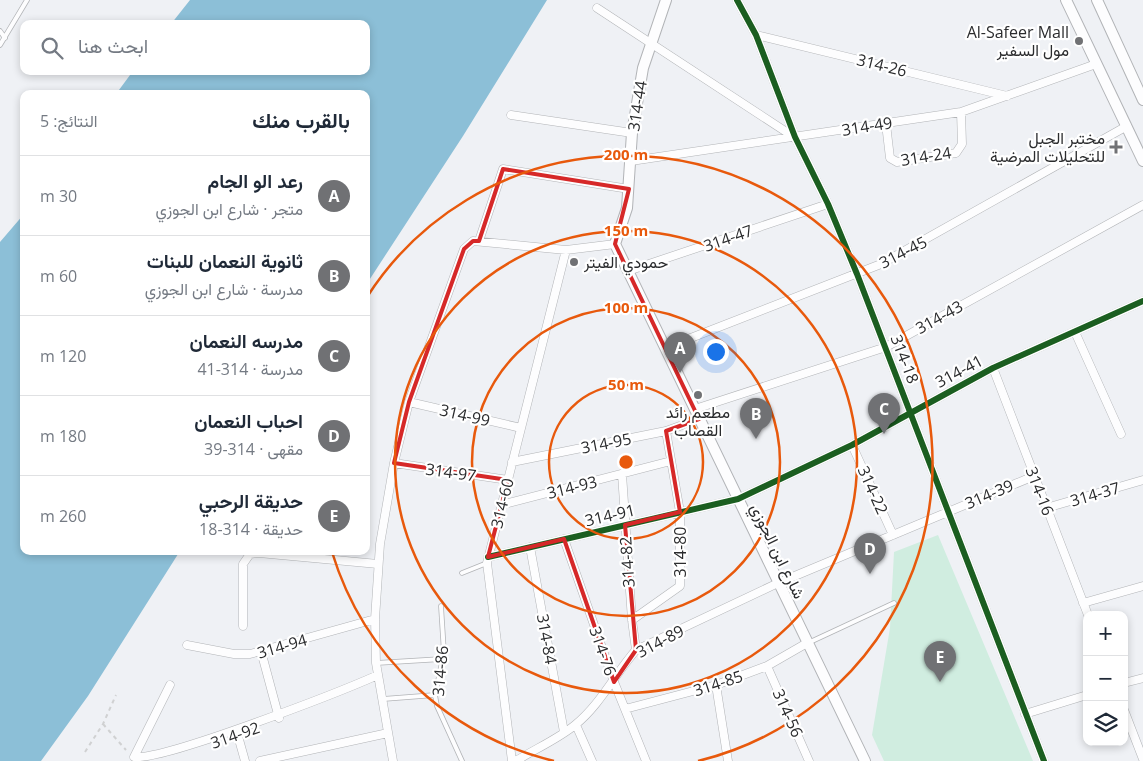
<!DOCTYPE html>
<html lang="ar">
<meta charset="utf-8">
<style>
body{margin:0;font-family:"Open Sans",Vazirmatn,sans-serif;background:#f2f2f3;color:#1f2937;direction:rtl}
.controls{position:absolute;right:15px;bottom:15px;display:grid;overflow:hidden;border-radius:10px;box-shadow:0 2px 8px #0003}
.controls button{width:45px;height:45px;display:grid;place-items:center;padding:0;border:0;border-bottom:1px solid #e0e1e3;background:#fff;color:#1f2937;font:25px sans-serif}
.you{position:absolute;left:715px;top:351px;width:18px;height:18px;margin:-12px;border:4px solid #fff;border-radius:50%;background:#1a73e8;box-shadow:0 0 0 8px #1a73e833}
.badge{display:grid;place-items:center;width:32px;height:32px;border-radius:50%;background:#707174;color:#fff;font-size:16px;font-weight:700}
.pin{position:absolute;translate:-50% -41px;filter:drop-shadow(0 1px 2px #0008)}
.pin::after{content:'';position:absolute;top:26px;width:18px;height:15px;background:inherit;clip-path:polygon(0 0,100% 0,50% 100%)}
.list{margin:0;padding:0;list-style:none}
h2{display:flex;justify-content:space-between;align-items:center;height:65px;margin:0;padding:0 20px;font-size:21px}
h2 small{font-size:16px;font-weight:400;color:#747a83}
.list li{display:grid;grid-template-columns:32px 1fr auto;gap:15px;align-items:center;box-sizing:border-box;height:80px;padding:0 20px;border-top:1px solid #e0e1e3}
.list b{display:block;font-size:19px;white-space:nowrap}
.list p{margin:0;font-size:16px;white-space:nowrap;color:#747a83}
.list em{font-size:16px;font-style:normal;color:#747a83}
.icon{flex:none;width:28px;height:28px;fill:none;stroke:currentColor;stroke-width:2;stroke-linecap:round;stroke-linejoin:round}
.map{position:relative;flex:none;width:1143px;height:761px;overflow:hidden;direction:ltr}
.search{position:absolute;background:#fff;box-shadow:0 2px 8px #0003;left:20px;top:20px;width:350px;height:55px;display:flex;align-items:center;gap:12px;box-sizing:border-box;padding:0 18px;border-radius:10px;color:#747a83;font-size:19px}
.panel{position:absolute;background:#fff;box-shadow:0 2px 8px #0003;left:20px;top:90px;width:350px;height:465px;border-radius:10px;direction:rtl}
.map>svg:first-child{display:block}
</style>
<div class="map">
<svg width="1143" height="761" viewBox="0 0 1143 761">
<rect width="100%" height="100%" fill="#eff1f5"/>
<path fill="#d0ede0" d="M938 535 1033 761H884L872 735 890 628 894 552Z"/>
<path fill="#8cbfd7" d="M190 0H547L463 136 366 285V94H116L133 71H366V24H171Z
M24 214V551H180L88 696 41 761H0V242Z"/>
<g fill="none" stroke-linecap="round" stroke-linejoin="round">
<defs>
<path id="service" d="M0 31 5 38
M0 45 27 0
M462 573 487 563
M441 606 444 653 435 695 437 706 462 761
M808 643 894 603
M376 663 442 659
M383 699 435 695"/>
<path id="minor" d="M737 0 756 35 795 137 828 204 857 274 1044 761
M597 8 794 137
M756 35 1007 96
M511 115 632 133
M886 124 890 158 897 162 956 153 962 144 961 112
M631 161 961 112 1096 64
M479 241 503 169 629 189
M628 271 828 204
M1075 332 1121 434
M665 348 881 264 1127 126
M993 368 1088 615
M409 402 521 428
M695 409 886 347 1143 205
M852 445 893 535
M512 462 666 431 699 419
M394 463 508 480
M622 474 632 620 636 650
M501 505 671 461
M1046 508 1143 480
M564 539 614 682 646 761
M530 547 564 732
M488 557 738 499 852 445 993 368 1143 301
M1083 603 1143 586
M632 620 680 586V512L666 431
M243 626V564L250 554 259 553 378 564
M187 645 234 654H250L375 619
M261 651 279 718
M767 666 809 761
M1124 683 1143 678
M170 685 134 757C163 761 342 691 378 675
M716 685 728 761
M625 709 716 685 767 666 807 643
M1124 710 1143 759
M1025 714 1087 695
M576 725 592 761
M238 736 245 761
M260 761 388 733
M393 761 376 663 375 619 380 544 394 463 409 402 464 249 473 241 566 250 615 244
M512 761 487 563 566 250
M516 761C535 749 558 739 575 725 600 705 615 674 636 650L778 583 1034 476"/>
<path id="tertiary" d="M666 0 643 68 632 133 627 208 615 244 865 761
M1066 0 1143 161
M1097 0 1143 100"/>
</defs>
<use href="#service" stroke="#b2b4b7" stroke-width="5.5"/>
<use href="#minor" stroke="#b2b4b7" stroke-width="9"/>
<use href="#tertiary" stroke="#b2b4b7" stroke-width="12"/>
<path stroke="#d0d1d2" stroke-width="2" stroke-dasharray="4 4" stroke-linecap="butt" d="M103 724 126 750
M85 752 103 724 116 695"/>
<use href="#service" stroke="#fdfdfe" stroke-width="4"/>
<use href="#minor" stroke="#fdfdfe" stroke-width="8"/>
<use href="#tertiary" stroke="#fdfdfe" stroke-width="10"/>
<defs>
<path id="cycleway" d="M737 0 756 35 795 137 828 204 857 274 1044 761
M488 557 738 499 852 445 993 368 1143 301"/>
</defs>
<use href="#cycleway" stroke="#fff" stroke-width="9"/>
<use href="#cycleway" stroke="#1b5e20" stroke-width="6"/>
</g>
<path fill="none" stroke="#d62828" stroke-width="4" stroke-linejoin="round" d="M503 169 629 189 615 244 699 419 666 431 680 512 625 525 636 650 614 682 564 539 488 557 508 480 394 463 409 402 464 249 473 241H479Z"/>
<g fill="none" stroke="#e8590c" stroke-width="2.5">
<circle cx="626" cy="462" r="77"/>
<circle cx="626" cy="462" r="154"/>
<circle cx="626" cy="462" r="231"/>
<path d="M554 761A307 307 0 0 1 332 552M367 297A307 307 0 1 1 698 761"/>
</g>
<g fill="#707174" stroke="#fff" stroke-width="2">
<circle cx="1079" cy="41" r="5"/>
<path d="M1113.5 139.5h5v5h5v5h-5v5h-5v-5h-5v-5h5z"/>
<circle cx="574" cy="262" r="5"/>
<circle cx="698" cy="395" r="5"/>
</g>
<g text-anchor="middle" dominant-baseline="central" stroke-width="4.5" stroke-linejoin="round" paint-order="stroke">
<g font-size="16" fill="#2b2c2e" stroke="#fff" text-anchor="end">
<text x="1069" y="32">Al-Safeer Mall<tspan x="1069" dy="18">مول السفير</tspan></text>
<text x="1105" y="138">مختبر الجبل<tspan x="1105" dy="18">للتحليلات المرضية</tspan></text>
<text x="584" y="262" text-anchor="start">حمودي الفيتر</text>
<text x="698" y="412" text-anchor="middle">مطعم رائد<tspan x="698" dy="18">القصاب</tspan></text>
</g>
<g font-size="16" fill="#2b2c2e" stroke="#fff">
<text transform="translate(882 65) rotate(14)">314-26</text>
<text transform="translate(637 106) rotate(-81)">314-44</text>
<text transform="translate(867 126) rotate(-9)">314-49</text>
<text transform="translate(926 156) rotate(-9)">314-24</text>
<text transform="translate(728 238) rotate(-19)">314-47</text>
<text transform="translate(903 252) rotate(-27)">314-45</text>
<text transform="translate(939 317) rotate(-29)">314-43</text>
<text transform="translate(905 359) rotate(69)">314-18</text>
<text transform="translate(959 371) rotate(-28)">314-41</text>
<text transform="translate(465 415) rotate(13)">314-99</text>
<text transform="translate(606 443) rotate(-11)">314-95</text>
<text transform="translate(451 472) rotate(8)">314-97</text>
<text transform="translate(572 487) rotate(-14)">314-93</text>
<text transform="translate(873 490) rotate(66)">314-22</text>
<text transform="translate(1040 491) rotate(69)">314-16</text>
<text transform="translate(989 494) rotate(-23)">314-39</text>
<text transform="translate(1095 494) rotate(-16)">314-37</text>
<text transform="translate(502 503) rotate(-76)">314-60</text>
<text transform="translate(610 515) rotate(-13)">314-91</text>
<text transform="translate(778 551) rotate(64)">شارع ابن الجوزي</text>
<text transform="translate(680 552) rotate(-90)">314-80</text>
<text transform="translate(627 562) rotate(-94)">314-82</text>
<text transform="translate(547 639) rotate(80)">314-84</text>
<text transform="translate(660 641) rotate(-28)">314-89</text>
<text transform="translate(282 646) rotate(-16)">314-94</text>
<text transform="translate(603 651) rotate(71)">314-76</text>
<text transform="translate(440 671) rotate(-85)">314-86</text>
<text transform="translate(718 683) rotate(-18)">314-85</text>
<text transform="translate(788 713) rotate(66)">314-56</text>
<text transform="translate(235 735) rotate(-19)">314-92</text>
</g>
</g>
<circle cx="626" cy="462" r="8" fill="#e8590c" stroke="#fff" stroke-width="2.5"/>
<g font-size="15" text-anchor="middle" font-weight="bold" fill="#e8590c" stroke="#fff" stroke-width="4.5" stroke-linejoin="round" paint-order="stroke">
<text x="626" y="160">200 m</text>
<text x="626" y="236">150 m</text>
<text x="626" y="313">100 m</text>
<text x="626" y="390">50 m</text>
</g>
</svg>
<div class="controls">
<button>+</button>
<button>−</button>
<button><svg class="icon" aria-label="layers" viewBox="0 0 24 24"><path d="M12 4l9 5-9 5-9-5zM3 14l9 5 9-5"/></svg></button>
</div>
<div class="you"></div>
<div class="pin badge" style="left:680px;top:373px">A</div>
<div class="pin badge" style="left:756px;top:439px">B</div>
<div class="pin badge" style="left:884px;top:434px">C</div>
<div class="pin badge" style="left:870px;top:574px">D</div>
<div class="pin badge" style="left:940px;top:682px">E</div>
<div class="search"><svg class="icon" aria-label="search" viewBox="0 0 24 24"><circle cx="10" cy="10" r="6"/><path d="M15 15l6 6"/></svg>ابحث هنا</div>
<section class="panel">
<h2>بالقرب منك<small>النتائج: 5</small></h2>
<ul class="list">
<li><span class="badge">A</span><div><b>رعد الو الجام</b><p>متجر · شارع ابن الجوزي</p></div><em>30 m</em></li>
<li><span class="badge">B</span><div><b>ثانوية النعمان للبنات</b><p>مدرسة · شارع ابن الجوزي</p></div><em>60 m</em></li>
<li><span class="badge">C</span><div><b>مدرسه النعمان</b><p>مدرسة · 314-41</p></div><em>120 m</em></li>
<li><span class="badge">D</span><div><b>احباب النعمان</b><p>مقهى · 314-39</p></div><em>180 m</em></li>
<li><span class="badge">E</span><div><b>حديقة الرحبي</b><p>حديقة · 314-18</p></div><em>260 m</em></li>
</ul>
</section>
</div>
